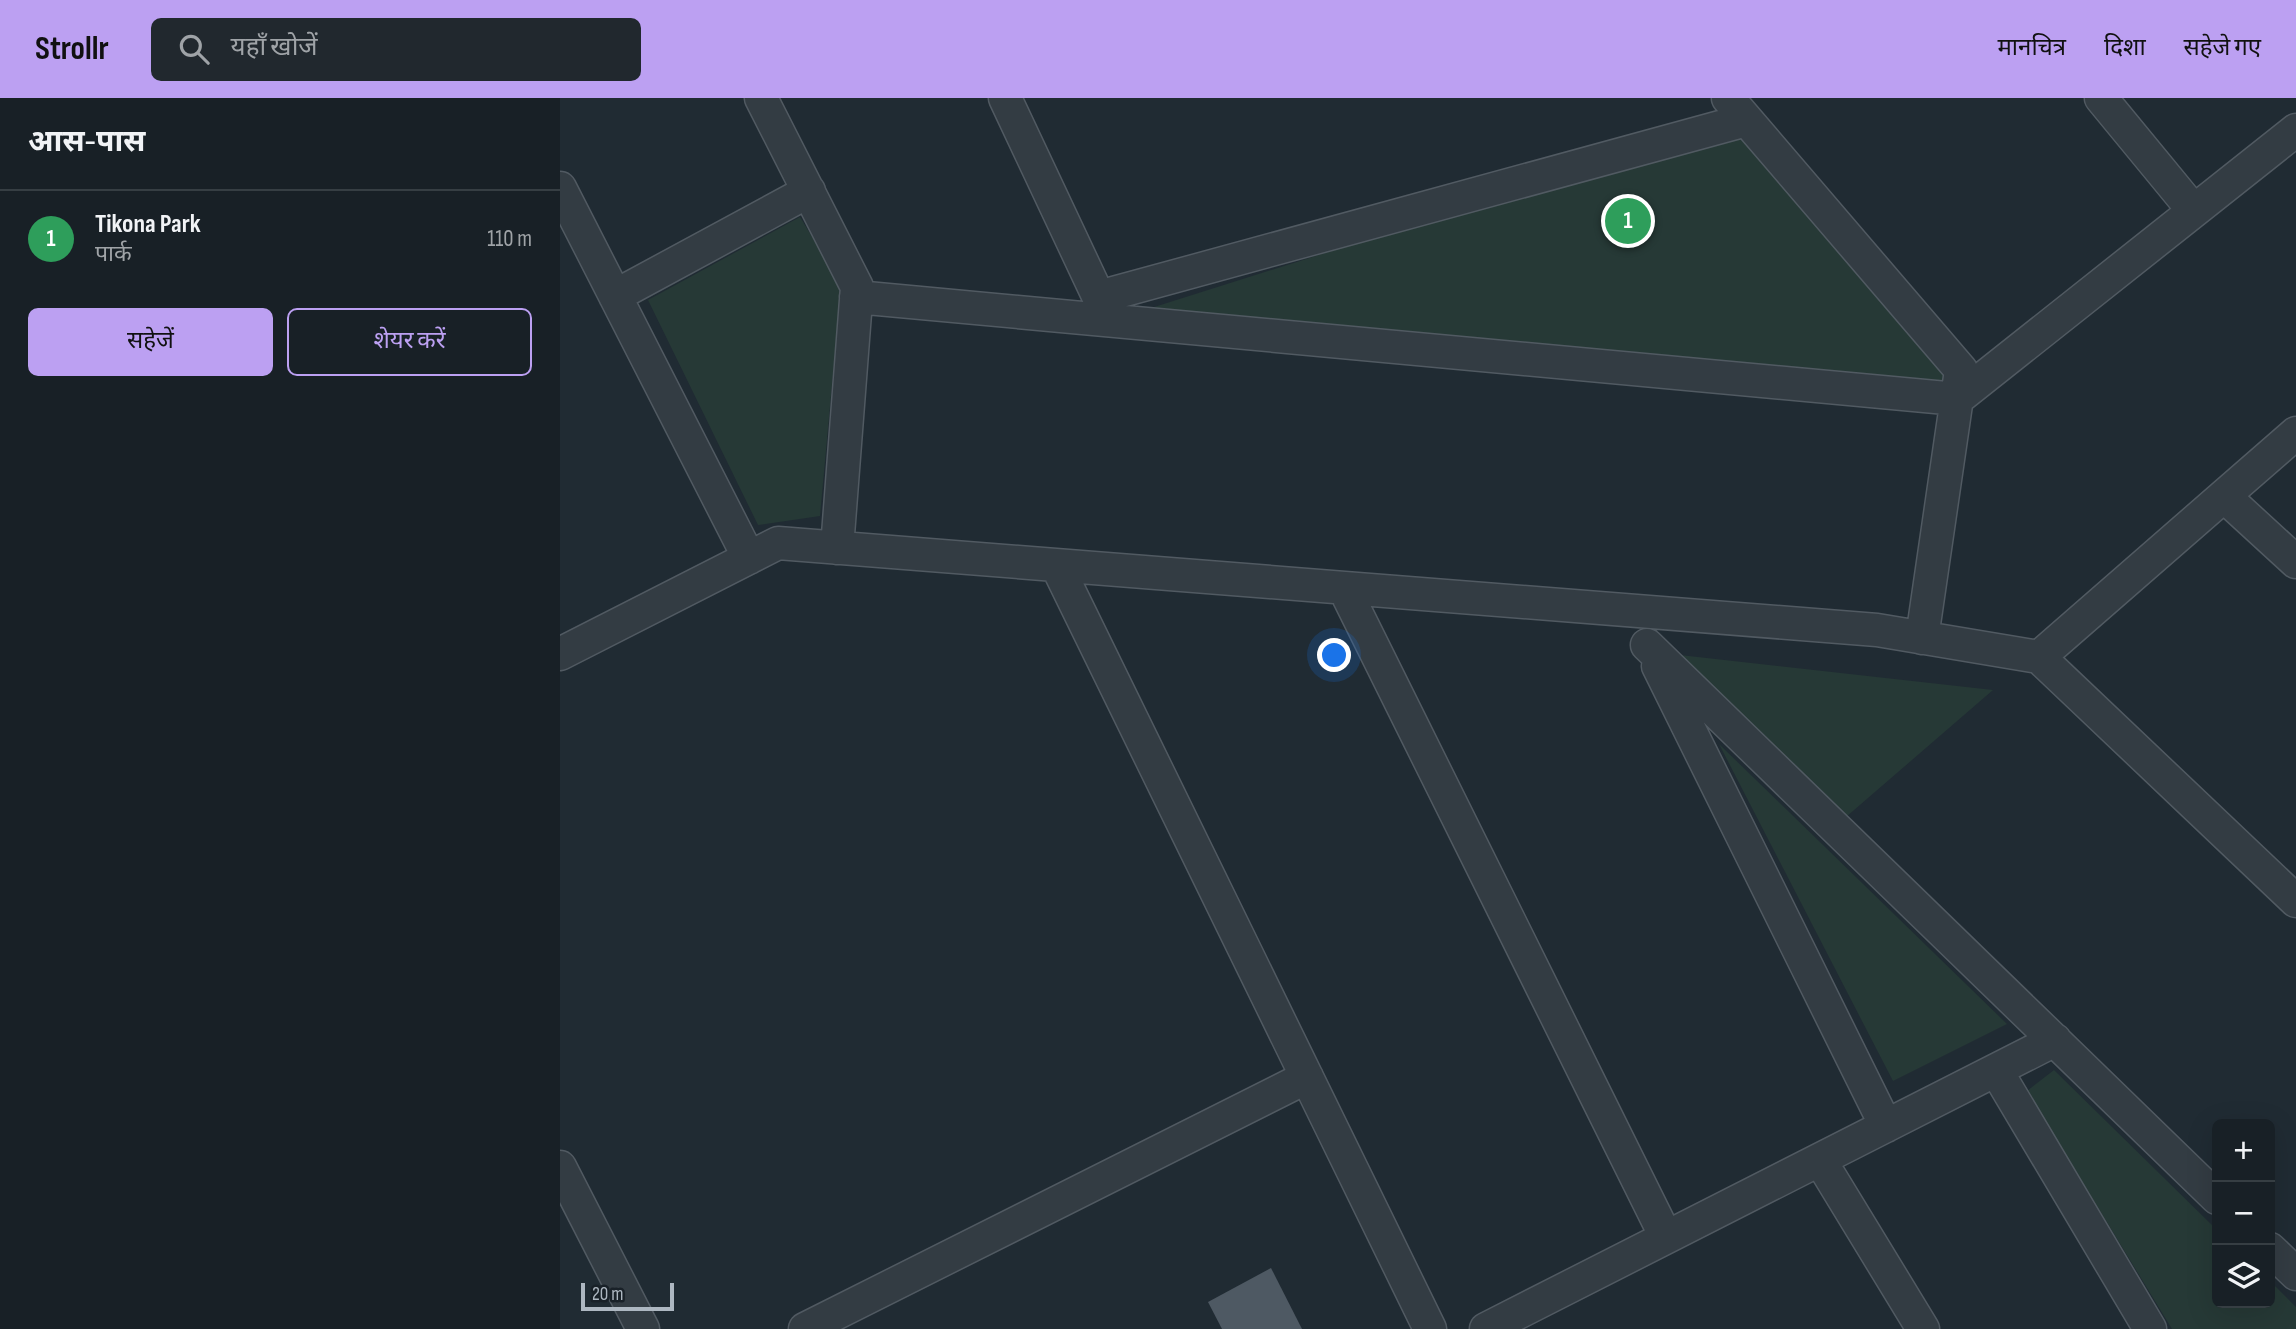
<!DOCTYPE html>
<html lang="hi">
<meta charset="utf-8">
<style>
body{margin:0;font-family:"Sofia Sans Condensed","Noto Sans Devanagari",sans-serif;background:#21282e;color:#f1f3f6}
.controls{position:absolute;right:21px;bottom:21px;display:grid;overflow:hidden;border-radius:10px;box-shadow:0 7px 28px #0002}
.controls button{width:63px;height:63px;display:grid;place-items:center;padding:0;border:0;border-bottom:2px solid #363e43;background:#182026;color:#f1f3f6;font:35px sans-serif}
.scale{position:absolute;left:21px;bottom:18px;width:93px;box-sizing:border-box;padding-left:7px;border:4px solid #adb7c1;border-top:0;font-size:19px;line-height:24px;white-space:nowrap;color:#adb7c1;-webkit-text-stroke:5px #192128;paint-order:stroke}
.you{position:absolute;left:775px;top:558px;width:24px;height:24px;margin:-18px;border:5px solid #fff;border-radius:50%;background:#1a73e8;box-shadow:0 0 0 10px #1a73e833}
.badge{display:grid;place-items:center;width:46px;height:46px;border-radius:50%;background:#bca0f2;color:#fff;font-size:23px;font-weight:700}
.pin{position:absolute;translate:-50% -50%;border:4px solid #fff;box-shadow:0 2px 7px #0006}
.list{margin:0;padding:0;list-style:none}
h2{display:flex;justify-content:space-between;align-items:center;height:91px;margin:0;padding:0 28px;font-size:30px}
h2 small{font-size:23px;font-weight:400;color:#9fa3a7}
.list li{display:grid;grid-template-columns:46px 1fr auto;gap:21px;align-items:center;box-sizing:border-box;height:98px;padding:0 28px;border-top:2px solid #363e43}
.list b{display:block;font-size:26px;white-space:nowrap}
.list p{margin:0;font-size:23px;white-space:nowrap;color:#9fa3a7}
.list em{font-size:23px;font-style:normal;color:#9fa3a7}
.actions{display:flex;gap:14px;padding:21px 28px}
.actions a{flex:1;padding:16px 0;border:2px solid #bca0f2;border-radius:10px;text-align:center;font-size:24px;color:#bca0f2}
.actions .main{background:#bca0f2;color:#111}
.icon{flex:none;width:38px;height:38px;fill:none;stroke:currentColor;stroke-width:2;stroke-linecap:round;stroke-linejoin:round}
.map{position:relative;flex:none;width:1736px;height:1231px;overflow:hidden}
header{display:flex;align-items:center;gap:42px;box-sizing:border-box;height:98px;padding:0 35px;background:#bca0f2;color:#111}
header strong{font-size:33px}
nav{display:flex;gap:38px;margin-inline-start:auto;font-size:24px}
.search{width:490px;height:63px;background:#21282e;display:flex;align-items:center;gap:18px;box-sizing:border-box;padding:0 24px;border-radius:10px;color:#9fa3a7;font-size:26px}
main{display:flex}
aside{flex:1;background:#182026}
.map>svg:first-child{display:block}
</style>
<header>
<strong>Strollr</strong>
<div class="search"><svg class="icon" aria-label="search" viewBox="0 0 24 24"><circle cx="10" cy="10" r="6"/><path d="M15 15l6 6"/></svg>यहाँ खोजें</div>
<nav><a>मानचित्र</a><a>दिशा</a><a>सहेजे गए</a></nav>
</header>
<main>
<aside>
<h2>आस-पास<small></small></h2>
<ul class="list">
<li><span class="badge" style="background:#2e9e5b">1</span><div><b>Tikona Park</b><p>पार्क</p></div><em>110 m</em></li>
</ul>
<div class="actions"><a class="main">सहेजें</a><a>शेयर करें</a></div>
</aside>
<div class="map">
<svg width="1736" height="1231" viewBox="0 0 1736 1231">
<rect width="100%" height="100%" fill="#202b33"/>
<path fill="#263936" d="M1186 22 1399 286 550 223Z
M240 119 281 187 260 418 198 427 88 202Z
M1111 556 1433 592 1286 719Z
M1159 646 1447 926 1333 983Z
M1494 972 1657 1132V1205H1710V1183L1736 1209V1231H1612L1467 993Z"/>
<path fill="#4e5963" d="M711 1170 742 1231H662L648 1204Z"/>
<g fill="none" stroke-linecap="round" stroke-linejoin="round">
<defs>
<path id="minor" d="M201 0 297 189 277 450
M445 0 548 219
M1168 0 1401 272 1362 540
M1541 0 1634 113
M0 90 189 460
M55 198 249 93
M296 199 1397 301 1736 32
M539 199 1186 22
M1664 398 1736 464
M497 468 870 1231
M784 490 1106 1139
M1087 547 1657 1100
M0 556 218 445 1317 532 1479 559 1736 803
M1479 559 1736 335
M1098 568 1326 1028
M1436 972 1590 1231
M1260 1062 1363 1231
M0 1069 83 1231
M1710 1151 1736 1176
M245 1231 747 979
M926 1231 1495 942"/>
</defs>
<use href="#minor" stroke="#515a62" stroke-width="35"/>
<use href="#minor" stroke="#333c43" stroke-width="32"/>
</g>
</svg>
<div class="controls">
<button>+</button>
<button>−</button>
<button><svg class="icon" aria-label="layers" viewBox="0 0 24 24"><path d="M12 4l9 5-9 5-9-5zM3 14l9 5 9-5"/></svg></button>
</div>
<div class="scale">20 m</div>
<div class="you"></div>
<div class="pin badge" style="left:1068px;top:123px;background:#2e9e5b">1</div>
</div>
</main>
